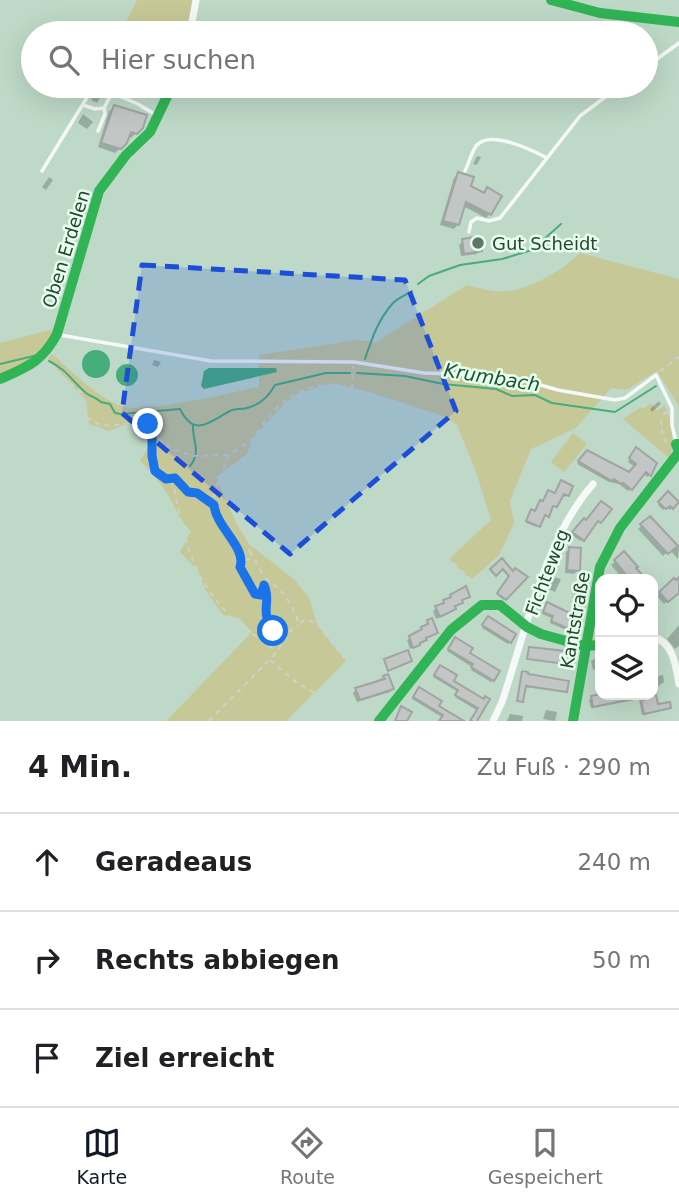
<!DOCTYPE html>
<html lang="de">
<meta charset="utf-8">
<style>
body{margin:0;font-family:"DejaVu Sans",sans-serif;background:#f2f2f2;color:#202124}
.controls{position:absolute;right:21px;bottom:21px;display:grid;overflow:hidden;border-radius:14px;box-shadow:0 7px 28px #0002}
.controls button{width:63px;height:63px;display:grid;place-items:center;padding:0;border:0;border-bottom:2px solid #e0e0e0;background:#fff;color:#202124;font:35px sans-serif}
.stop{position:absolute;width:21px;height:21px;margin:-16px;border:5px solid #1a73e8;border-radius:50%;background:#fff}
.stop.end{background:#1a73e8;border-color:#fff;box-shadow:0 2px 7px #0008}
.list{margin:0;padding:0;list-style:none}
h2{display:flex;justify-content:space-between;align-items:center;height:91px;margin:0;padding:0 28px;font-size:30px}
h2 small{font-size:23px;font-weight:400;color:#757577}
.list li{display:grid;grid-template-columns:46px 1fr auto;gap:21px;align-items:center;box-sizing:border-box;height:98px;padding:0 28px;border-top:2px solid #e0e0e0}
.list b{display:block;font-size:26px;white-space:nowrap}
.list em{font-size:23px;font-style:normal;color:#757577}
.icon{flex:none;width:38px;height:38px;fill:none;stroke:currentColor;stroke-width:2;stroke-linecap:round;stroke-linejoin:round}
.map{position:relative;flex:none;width:679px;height:721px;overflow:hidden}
.search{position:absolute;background:#fff;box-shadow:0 7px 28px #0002;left:21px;right:21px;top:21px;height:77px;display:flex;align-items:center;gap:18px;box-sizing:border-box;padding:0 24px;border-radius:38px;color:#757577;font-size:26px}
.sheet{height:385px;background:#fff}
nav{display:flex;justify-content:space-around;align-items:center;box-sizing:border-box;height:98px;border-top:2px solid #e0e0e0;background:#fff;font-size:19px;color:#757577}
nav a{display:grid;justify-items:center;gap:4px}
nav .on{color:#111827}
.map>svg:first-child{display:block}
</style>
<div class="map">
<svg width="679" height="721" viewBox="0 0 679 721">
<rect width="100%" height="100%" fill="#bed9c7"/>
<path fill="#c7c897" d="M137 0H193L187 33H151L126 22Z
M580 253 679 279V406L657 371 626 390 611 388 576 428 531 449 510 501 514 523 499 555 471 580 449 559 491 520 476 472 457 425 443 416 369 392 333 383 299 393 284 404 253 438 247 454 216 477 236 523 250 545 295 580 309 598 317 624 346 661 286 721H166L252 632 239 618 223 615 206 591 198 571 180 552 191 531C181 522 178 514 172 502 164 486 151 473 140 460L156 436 160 423 144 417 109 431 89 424 86 400 48 359 52 354C74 373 94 395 121 406 142 415 232 392 259 387V355L357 340 376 342 467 285C476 287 485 290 494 291 522 295 561 272 580 253Z
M54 329C44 358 26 364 0 377V343Z
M651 403 657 411 665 405C671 419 676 445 669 458L623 419 641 407 643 409Z
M573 433 587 444 564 472 551 462Z"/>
<path fill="#46ad7b" d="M82 364a14 14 0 1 1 28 0a14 14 0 1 1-28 0Z
M116 375a11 11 0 1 1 22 0a11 11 0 1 1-22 0Z
M209 368H276L277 372 204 389 201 386 204 371Z"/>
<path fill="#0003" d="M130 86H158L150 98 129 88Z
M98 89 103 93 97 103 91 100Z
M114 107 141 128 131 138 128 137 126 143 115 153 98 147 109 111Z
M83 114 93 122 87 129 78 123Z
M477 156 481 157 477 165 473 164Z
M458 174 469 187 482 194 487 189 490 214 486 218 463 206 458 224 454 229 440 225 454 178Z
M49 177 53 180 46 190 42 187Z
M463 241 480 250 477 254 461 256 459 245Z
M154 360 161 362 158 367 152 365Z
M659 401 661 404 652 412 650 409Z
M587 452 629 474 635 467 628 462 634 452 650 475 647 477 643 473 628 491 619 484 609 482 577 464Z
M559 484 567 495 565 497 560 495 555 506 551 507 547 516 543 517 537 527 526 523 530 513H535L542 503 554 495Z
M668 494 677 502 670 510 667 507 663 510 658 505Z
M610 510 580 541 572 535 584 520 586 522Z
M650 518 677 548 679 547 678 559 670 550 663 556 638 529Z
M570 549 578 570 574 574 565 573 566 552Z
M624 554 644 579H623L611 565Z
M502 560 513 573 526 577 504 600 497 595 510 578 501 569 494 575 490 571Z
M554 577 561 579 555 592 548 589Z
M679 579V592L664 604 657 596 674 580 676 582Z
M577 588 583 590 578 600 572 598Z
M451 596H468L450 612 436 619 433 611Z
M547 605 573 625 569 626 566 630 550 623 552 618 542 614Z
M486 620 510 642 508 644 482 628Z
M428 622 436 633 410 649 407 640 426 627 425 624Z
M679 625V646L675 649 667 639Z
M454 641 493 680 491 682 471 670 472 667 447 651Z
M600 656V668L593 670 591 661Z
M438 669 451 681 483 701 475 721H471L478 711 455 697 458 692 433 677Z
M522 674 566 691 524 687 522 701 517 702Z
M663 675 664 682 653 690 657 707H669L667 709 642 715 639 699 591 708 589 700 592 698 606 695H653V677Z
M384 677 393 689 390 692 357 702 353 693 356 690Z
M417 691 436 707 460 721H440L442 717 412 699Z
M546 710 557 712 555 721 543 719Z
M510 714 523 716 522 721H507Z"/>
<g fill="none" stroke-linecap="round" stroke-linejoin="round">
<path stroke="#46ad7b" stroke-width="2" d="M418 284 429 276 460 265 502 259 532 250 561 224
M365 359C372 338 378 320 393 303 398 298 406 295 412 291
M49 361C67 370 72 381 86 393 91 397 96 397 101 402L110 404 115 413 121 414 180 409C195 439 210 421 230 411 235 408 241 410 247 408 261 404 268 397 275 385L326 373H350
M0 364 38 355
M357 373 405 376 443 384 496 389 512 396 535 395 552 403 615 412 656 386
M190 466C202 452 192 440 193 425"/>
</g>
<path fill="#c2c6c4" stroke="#a0a4a2" stroke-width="2" d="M114 105 147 115 143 128 137 134 131 132 127 143 121 149 101 143Z
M458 172 474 177 471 186 484 193 487 187 502 196 491 215 466 202 459 225 443 221Z
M480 236 482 251 464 254 462 239Z
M636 447 657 463 651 476 646 472 632 490 623 483 621 484 614 479 612 481 578 461 587 450 629 472 636 464 629 458Z
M561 480 573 486 569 496 564 494 557 507 553 506 549 517 545 515 540 527 526 521 531 509 535 511 540 500 543 501 548 490 555 493Z
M668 491 679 502 673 509 670 506 666 509 658 502Z
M601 501 612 509 601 523 598 521 584 541 572 532 584 518 586 520Z
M650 516 678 546 668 554 640 524Z
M569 547 581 548 580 571 567 570Z
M624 551 638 567 636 568 646 579H623L627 576 614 560Z
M502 558 513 571 515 568 528 577 506 600 497 593 509 576 503 569 496 576 490 569Z
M679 577V593L668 602 659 592 674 578 676 580Z
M466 586 470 597 462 600 463 603 455 606 456 609 440 617 435 606 444 603 443 600 451 597 450 595Z
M547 602 578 617 575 626 571 624 569 629 551 621 553 616 543 612Z
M488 616 516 634 511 643 482 625Z
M432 618 438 633 426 638 427 640 420 643V645L413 648 409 636 422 629 421 627 428 624 427 620Z
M455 637 473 648 470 653 500 671 494 681 471 667 473 664 448 649Z
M529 647 575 652 573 665 527 659Z
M408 650 412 661 388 671 384 659Z
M440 665 457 675 454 681 484 699 485 696 490 699 477 721H470L478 708 455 695 458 690 434 675Z
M522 671 528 672V674L569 681 567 692 526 686 523 702 517 701Z
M388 674 394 689 360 700 355 688 385 679 383 676Z
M419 687 442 701 439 706 464 721H439L443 715 413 697Z
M600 694 632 695 633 699 593 707 591 696Z
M656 695 658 704 670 702 671 708 644 714 641 700H644L643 696Z
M401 706 412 712 407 721H395Z"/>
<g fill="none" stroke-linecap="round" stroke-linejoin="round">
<path stroke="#cbd3ce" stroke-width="2" stroke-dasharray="5 5" stroke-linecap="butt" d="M47 364 81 392 80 412
M34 371C49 385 85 423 103 425 119 427 137 419 152 427V456L155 472 172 483 174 487C185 546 193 580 237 623 249 634 267 640 276 653
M660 371 679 357
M352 389 353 366
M667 412 662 415C660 426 662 435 667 444
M153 430 165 446 193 456 228 455
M167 479 175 478 188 492 197 493 214 505
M219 479 233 509 241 514 239 523 249 542 250 559 242 561C236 542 217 529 214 509 212 492 219 483 224 467 226 462 224 462 228 457 233 450 243 447 250 441 256 435 261 427 266 420 284 396 308 384 336 385L443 420 454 425 488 519 445 555 344 658 317 624 306 619 299 624C292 603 283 590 265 578L262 595 255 594 240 567 242 561
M598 488 625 508
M626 535 654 570 653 590
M250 551 264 577
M446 556 487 595
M264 585 268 594 265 615 279 644
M653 608 666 624
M660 633 679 614
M458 634 480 647V652L507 668
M439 657 461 670
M270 660 297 683 322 697 335 711 357 721
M519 669 572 678
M653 673 668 669
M462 677 495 697
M421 681 447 697
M593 688 600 686
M447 704 476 721
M507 706 537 712 538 704 567 707
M209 721 276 653 292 629 298 625
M646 721 679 713"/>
<path stroke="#f5f9f7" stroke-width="3.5" d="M646 67 679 43
M105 86 112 93 138 104 156 115
M83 105 95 109 104 108 112 93
M98 131 105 114 104 108
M42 171 94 86
M465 171C469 163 471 152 477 145 491 130 532 150 547 158
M469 232 471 222 477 218 489 221 500 218 580 116 620 86
M60 335 211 361 354 362 424 373 509 376 558 390 615 400 625 398 656 375 672 408V425L676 442"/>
<path stroke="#f5f9f7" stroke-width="7" d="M190 33 196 0
M653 637C673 642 676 666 679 684
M493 721 502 702C526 631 544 540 593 484"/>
<path stroke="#30b455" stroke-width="10" d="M551 0 600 13 679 22
M0 379C27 367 42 362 57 334L99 191 126 155 150 132 172 86
M379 721 451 630 482 605H500L527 627 541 634 584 646 600 645
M573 721 600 567 620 528 679 452 676 444H679"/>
</g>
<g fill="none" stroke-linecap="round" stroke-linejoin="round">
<path stroke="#1a73e8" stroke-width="9" d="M148 424 152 426V456L155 471 166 479 175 478 188 492 197 493 214 505C216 527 247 548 240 567L255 594 261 595 264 585C272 602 259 609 273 631"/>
</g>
<path fill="#1d4ed8" fill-opacity="0.2" stroke="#1d4ed8" stroke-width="5" stroke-dasharray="14 9" stroke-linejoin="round" d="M142 265 405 280 456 411 290 554 122 413Z"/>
<circle fill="#607767" stroke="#e5ffed" stroke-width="2.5" cx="478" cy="243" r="7"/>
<g text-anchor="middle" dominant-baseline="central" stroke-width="5" stroke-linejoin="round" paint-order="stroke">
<g font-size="18" fill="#2d4234" stroke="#e5ffed" text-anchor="start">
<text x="492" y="243">Gut Scheidt</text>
</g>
<g font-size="18" fill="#2d4234" stroke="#e5ffed">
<text transform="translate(66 249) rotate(-73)">Oben Erdelen</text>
<text transform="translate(547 572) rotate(-69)">Fichteweg</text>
<text transform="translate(575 620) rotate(-80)">Kantstraße</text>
</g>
<g font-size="19" font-style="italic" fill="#204f34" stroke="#e5ffed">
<text transform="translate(492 377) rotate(9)">Krumbach</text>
</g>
</g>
</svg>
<div class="controls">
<button><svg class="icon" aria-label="locate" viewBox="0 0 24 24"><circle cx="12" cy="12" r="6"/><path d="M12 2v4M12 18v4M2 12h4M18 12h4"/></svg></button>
<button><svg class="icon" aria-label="layers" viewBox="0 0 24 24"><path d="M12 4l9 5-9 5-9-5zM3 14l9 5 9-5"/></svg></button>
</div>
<div class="stop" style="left:273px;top:631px"></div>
<div class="stop end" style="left:148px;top:424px"></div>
<div class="search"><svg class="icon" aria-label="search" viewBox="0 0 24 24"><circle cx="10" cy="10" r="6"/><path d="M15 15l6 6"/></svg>Hier suchen</div>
</div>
<section class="sheet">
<h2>4 Min.<small>Zu Fuß · 290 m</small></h2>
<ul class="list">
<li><svg class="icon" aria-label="ahead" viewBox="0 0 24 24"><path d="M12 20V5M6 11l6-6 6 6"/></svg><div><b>Geradeaus</b></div><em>240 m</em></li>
<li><svg class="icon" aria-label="right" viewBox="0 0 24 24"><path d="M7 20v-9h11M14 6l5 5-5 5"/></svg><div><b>Rechts abbiegen</b></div><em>50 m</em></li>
<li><svg class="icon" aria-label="arrive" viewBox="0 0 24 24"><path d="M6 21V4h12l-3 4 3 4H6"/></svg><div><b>Ziel erreicht</b></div></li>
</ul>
</section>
<nav>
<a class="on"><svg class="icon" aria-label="map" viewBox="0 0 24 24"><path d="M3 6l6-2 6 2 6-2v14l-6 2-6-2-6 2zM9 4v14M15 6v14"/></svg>Karte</a>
<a><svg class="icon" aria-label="directions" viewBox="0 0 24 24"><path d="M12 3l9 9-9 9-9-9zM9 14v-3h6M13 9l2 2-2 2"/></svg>Route</a>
<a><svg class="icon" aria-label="saved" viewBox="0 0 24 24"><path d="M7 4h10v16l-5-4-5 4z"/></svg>Gespeichert</a>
</nav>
